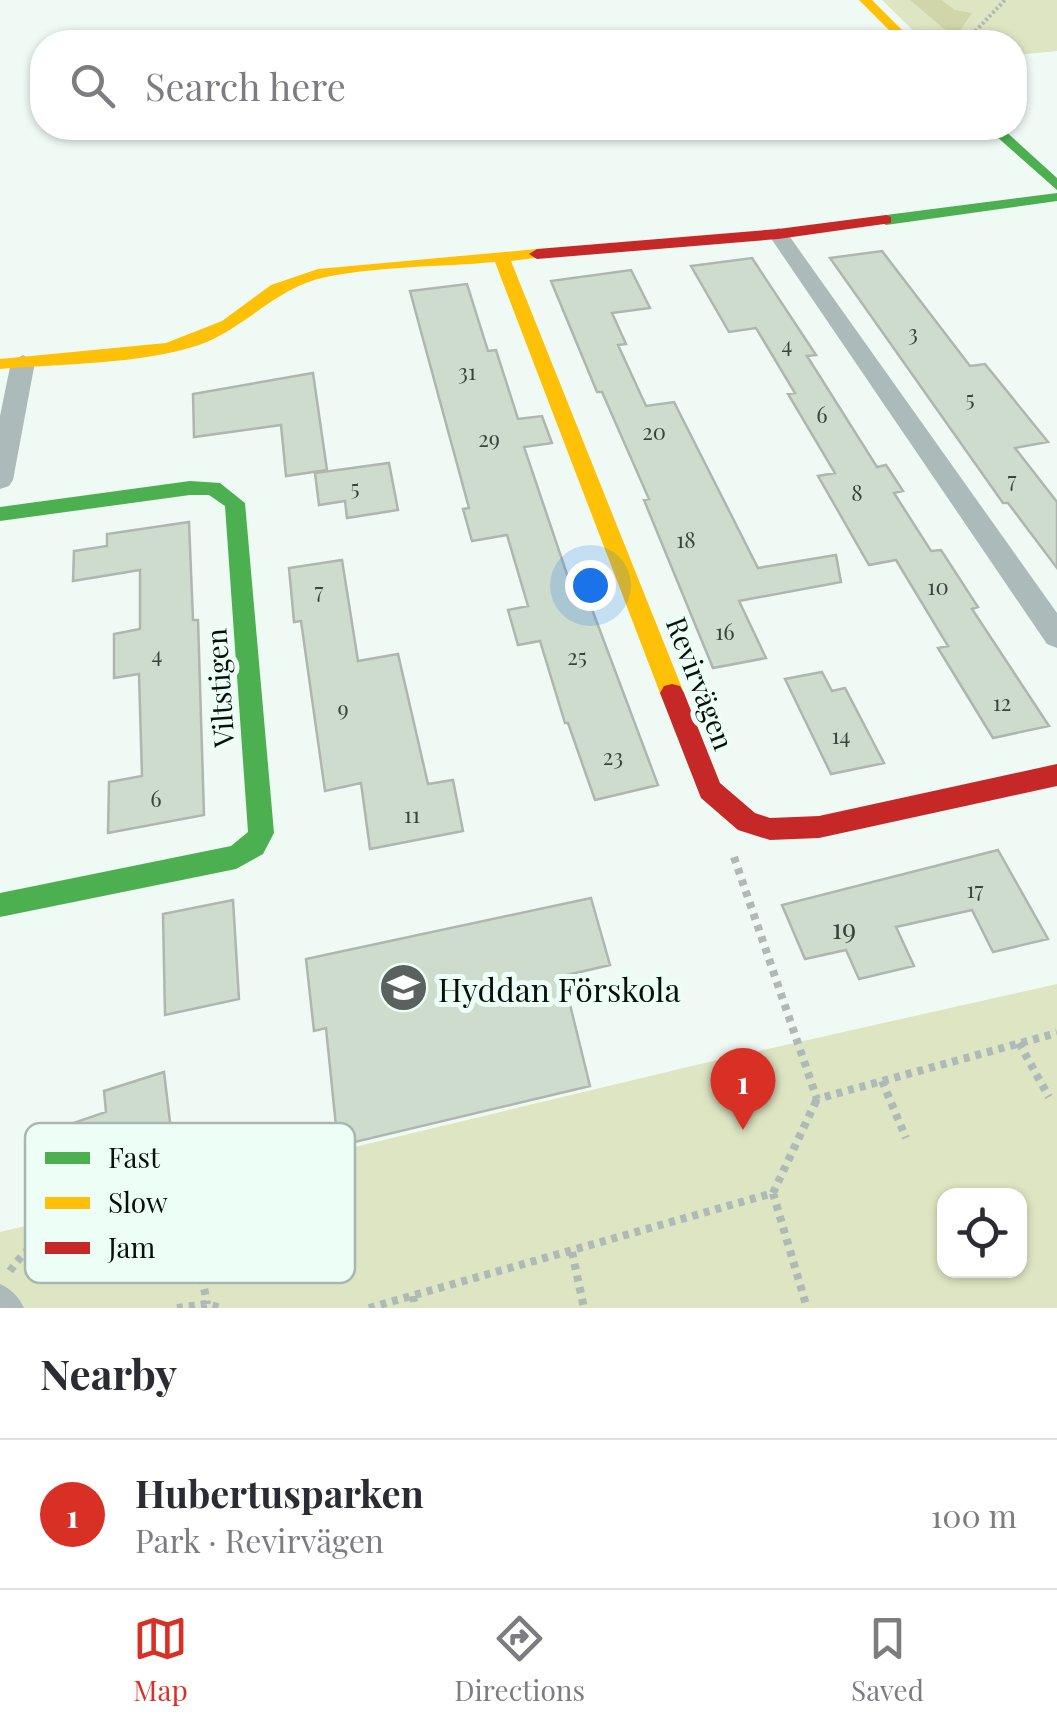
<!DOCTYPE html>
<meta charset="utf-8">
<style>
body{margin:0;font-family:"Playfair Display",serif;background:#f2f2f3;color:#2b2b33}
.controls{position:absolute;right:30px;bottom:30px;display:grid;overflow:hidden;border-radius:20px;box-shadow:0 2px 8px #0004}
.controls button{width:90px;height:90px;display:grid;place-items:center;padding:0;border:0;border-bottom:2px solid #e1e1e2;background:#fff;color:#2b2b33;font:50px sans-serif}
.you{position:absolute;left:590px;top:585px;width:35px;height:35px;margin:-25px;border:8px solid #fff;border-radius:50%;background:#1a73e8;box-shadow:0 0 0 15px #1a73e833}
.badge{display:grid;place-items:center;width:65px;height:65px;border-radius:50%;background:#d93025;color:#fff;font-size:32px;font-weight:700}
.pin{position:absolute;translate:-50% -82px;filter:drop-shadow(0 2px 5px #0008)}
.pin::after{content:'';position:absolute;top:52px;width:35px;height:30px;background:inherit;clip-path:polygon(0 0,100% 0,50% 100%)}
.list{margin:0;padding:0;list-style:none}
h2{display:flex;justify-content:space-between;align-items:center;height:130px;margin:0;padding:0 40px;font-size:42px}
h2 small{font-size:32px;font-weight:400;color:#7c7c81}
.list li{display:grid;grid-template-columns:65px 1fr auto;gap:30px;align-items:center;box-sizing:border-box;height:150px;padding:0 40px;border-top:2px solid #e1e1e2}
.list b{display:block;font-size:38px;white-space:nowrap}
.list p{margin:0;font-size:32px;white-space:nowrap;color:#7c7c81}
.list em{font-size:32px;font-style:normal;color:#7c7c81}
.icon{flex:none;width:55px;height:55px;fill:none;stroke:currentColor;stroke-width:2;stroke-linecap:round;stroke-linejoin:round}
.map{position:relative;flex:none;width:1057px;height:1308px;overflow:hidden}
.search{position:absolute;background:#fff;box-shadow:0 2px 8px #0004;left:30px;right:30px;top:30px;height:110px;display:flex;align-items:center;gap:25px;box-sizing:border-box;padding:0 35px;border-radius:40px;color:#7c7c81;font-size:38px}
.sheet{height:280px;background:#fff}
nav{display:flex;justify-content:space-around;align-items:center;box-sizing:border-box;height:140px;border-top:2px solid #e1e1e2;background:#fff;font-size:28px;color:#7c7c81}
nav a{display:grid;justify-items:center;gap:5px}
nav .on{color:#d93025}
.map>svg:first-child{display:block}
</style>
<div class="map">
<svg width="1057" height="1308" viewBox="0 0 1057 1308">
<rect width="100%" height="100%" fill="#f0faf5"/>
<path fill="#dee5c3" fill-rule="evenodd" d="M882 0H1057V51L1015 55 1014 42H925Z
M1057 984V1308H0V1232L696 1065ZM944 1196H1020V1270H944Z"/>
<path fill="#d0d6aa" d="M910 0H941L955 10 972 13 955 38Z"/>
<path fill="#cedccd" stroke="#afb6b0" stroke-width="2.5" d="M882 251 970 366 985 364 1048 442 1015 448 1057 502V568L1008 503H1003L830 258Z
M752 258 816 355 807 356 877 467 886 465 903 491 894 493 931 551 941 550 978 607 972 609 1049 726 993 738 938 648 948 646 896 560 869 565 818 476 835 473 788 394 795 393 756 328 729 332 691 266Z
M631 270 650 308 612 313 626 344 618 345 646 406 674 402 758 568 836 555 841 582 739 601 766 658 713 668 644 500 649 499 602 392H597L551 281Z
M467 284 488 351 496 350 518 419 542 416 552 443 524 447 575 598 587 596 658 785 595 800 568 723H565L540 641 518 645 508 610 528 606 507 535 472 541 463 509 469 508 410 291Z
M313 373 327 470 286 476 281 425 194 437 193 394Z
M389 463 398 510 347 518 345 501 319 505 315 473Z
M189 522 193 620H198L204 815 108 833 109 782 142 776 139 674 114 678V634L140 629V570L73 581 74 551 107 546V534Z
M342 560 358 661 398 654 428 784 453 780 463 831 370 849 361 783 325 791 301 621 294 622 289 568Z
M822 672 832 691 845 688 884 763 831 774 785 679Z
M998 850 1048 939 993 952 972 910 896 927 914 966 859 979 846 950 805 959 782 905Z
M591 898 610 965 563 976 590 1086 338 1146 326 1028 314 1031 306 959Z
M233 900 239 999 165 1015 163 914Z
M164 1072 175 1164 113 1185 109 1146 35 1173 32 1137 106 1112 104 1091Z"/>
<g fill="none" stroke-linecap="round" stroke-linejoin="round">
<path stroke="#afb9b7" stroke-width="4" stroke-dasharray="2.5 2.5" stroke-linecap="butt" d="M937 31 950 42
M965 42 1005 0"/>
<path stroke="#afb9b7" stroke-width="8" stroke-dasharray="6 6" stroke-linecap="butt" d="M734 857 817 1099 1057 1033
M1019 1043 1049 1097
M882 1081 906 1138
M773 1193 807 1308
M572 1252 584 1308
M10 1271C67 1189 191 1188 207 1304
M413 1296 415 1308
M177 1308 207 1304 221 1308
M369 1308 773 1193 817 1099"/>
<path fill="#acbab9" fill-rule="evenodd" d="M0 1284C11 1289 19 1297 24 1308H0Z"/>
<path fill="#acbab9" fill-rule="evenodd" d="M778 228 785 230 1057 613V648L1047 644 768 234Z
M23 355 35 362 13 480 9 486 0 489V416L11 362Z"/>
<path fill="#4caf50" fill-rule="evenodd" d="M987 128H1002L1057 178V190Z
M1057 193V201L886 225 878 220 886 215Z
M190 481 220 483 245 503 274 833 263 854 236 869 0 917V893L231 846 248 832 225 506 209 495H190L0 521V507Z"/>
<path fill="#ffc107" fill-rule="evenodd" d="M859 0H872L914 42H901Z
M537 249 545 254 543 257 511 261 684 693 680 700H664L660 693 495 262C441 267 379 266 326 277 276 287 246 328 199 345 143 364 60 364 0 369V359L166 343 222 321 271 285 318 269Z"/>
<path fill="#c62828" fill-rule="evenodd" d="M886 215 891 217V223L778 239 537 259 529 254 537 249 778 229Z
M672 684 680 686 684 693 720 783 755 813 770 818 819 816 1057 764V786L819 838 770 840 738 830 701 798 660 693 664 686Z"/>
</g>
<defs>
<symbol id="school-disc" viewBox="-11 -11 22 22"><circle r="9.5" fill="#59625e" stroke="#ecfef5"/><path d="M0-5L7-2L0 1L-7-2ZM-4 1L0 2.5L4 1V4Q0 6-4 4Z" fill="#fff"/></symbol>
</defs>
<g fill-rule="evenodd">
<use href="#school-disc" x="376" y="960" width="55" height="55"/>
</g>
<g text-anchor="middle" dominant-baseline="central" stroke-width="10" stroke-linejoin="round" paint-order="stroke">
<g font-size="22" fill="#3a433c">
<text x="913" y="332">3</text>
<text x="787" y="344">4</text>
<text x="467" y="371">31</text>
<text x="970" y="398">5</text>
<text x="822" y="414">6</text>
<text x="654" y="431">20</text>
<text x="489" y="438">29</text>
<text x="1012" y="479">7</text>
<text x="355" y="487">5</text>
<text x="857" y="492">8</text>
<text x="686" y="539">18</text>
<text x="938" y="586">10</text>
<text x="319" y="590">7</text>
<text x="725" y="631">16</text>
<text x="157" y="654">4</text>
<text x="577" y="656">25</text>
<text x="1002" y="702">12</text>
<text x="343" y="708">9</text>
<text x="841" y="735">14</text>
<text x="613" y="756">23</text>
<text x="156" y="798">6</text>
<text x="412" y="814">11</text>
<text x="975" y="889">17</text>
</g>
<g font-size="28" fill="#08100c" stroke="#ecfef5">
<text transform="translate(701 683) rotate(69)">Revirvägen</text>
<text transform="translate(219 688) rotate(-94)">Viltstigen</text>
</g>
<g font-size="28" fill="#3a433c">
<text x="844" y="927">19</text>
</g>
<g font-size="32" fill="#08100c" stroke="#ecfef5" text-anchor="start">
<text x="438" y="988">Hyddan Förskola</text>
</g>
</g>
<rect x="25" y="1123" width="330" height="160" rx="15" fill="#ecfef5" stroke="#a8b7af" stroke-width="2.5"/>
<rect x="45" y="1152" width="45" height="12" fill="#4caf50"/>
<rect x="45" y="1197" width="45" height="12" fill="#ffc107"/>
<rect x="45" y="1242" width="45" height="12" fill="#c62828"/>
<g font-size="28" fill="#08100c">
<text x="108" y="1168">Fast</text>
<text x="108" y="1213">Slow</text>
<text x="108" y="1258">Jam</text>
</g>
</svg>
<div class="controls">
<button><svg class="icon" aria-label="locate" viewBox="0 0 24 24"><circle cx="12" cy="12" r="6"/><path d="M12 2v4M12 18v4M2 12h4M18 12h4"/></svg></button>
</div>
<div class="you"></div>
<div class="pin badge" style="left:743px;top:1130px">1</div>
<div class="search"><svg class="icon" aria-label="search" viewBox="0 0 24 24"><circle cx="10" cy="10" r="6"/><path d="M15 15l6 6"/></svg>Search here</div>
</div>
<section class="sheet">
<h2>Nearby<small></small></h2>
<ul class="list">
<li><span class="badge">1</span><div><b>Hubertusparken</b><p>Park · Revirvägen</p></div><em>100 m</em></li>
</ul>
</section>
<nav>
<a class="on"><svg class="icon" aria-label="map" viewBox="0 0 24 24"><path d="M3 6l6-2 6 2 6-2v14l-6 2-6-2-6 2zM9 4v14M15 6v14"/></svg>Map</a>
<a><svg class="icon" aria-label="directions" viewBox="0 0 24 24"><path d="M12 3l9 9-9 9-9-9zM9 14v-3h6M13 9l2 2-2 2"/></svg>Directions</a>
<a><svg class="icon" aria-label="saved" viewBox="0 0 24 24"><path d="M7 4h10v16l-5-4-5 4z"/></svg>Saved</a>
</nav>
